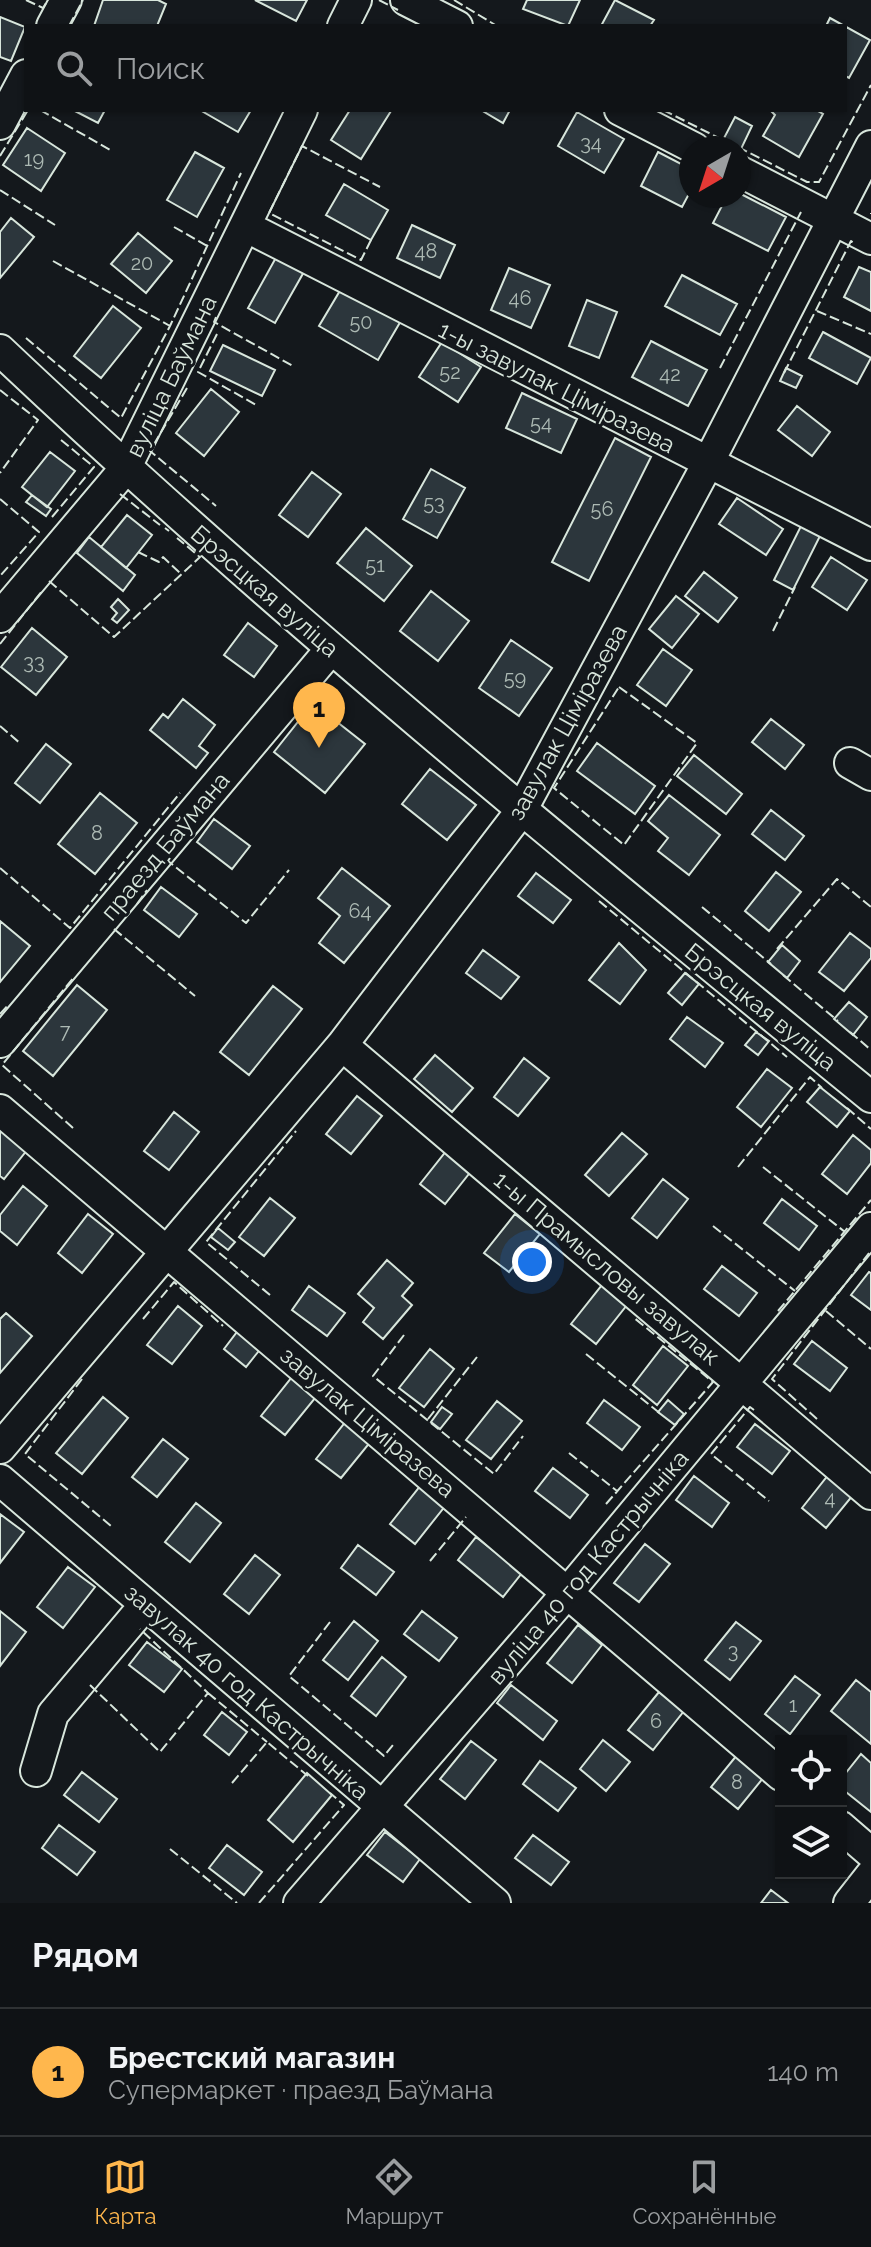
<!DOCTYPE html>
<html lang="ru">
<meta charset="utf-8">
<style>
body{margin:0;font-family:Raleway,sans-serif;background:#1d2022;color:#f1f3f6}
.controls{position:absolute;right:24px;bottom:24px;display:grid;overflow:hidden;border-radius:0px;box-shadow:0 2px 6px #0004}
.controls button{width:72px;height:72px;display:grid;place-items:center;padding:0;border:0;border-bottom:2px solid #2f3234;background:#0f1215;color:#f1f3f6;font:40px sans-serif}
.compass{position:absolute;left:679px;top:136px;width:72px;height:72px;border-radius:50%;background:#0f1215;box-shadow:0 2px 6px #0004;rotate:219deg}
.you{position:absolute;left:532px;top:1262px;width:28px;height:28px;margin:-20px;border:6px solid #fff;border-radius:50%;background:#1a73e8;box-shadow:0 0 0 12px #1a73e833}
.badge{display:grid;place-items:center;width:52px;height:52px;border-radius:50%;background:#ffb74d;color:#111;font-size:26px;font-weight:700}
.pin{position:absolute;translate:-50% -66px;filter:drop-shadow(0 2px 4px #0008)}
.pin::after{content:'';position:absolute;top:42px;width:28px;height:24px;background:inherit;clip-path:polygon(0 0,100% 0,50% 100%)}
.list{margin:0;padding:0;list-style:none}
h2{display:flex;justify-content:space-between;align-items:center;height:104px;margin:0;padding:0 32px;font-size:34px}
h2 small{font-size:26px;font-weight:400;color:#9b9ea0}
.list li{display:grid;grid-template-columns:52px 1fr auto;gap:24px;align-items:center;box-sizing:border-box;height:128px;padding:0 32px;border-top:2px solid #2f3234}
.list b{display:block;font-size:30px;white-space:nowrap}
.list p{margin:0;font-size:26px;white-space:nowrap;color:#9b9ea0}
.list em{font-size:26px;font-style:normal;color:#9b9ea0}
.icon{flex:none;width:44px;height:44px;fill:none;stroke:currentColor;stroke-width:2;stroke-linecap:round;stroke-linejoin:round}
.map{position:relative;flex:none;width:871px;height:1903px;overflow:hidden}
.search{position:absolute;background:#0f1215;box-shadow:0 2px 6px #0004;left:24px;right:24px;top:24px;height:88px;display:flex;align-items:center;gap:20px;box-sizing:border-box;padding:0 28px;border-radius:0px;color:#9b9ea0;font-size:30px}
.sheet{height:232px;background:#0f1215}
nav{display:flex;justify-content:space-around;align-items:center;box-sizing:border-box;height:112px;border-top:2px solid #2f3234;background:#0f1215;font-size:22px;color:#9b9ea0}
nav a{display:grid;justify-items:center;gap:4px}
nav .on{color:#ffb74d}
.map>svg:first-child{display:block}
</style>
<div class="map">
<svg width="871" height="1903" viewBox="0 0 871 1903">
<rect width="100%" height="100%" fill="#14181c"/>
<path fill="#2c363c" stroke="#d8e6dc" stroke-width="2" d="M103 0H158L166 4 157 26H94Z
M255 0H307L296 21Z
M527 0H580L568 26 523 9Z
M615 0 654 20 650 26H601Z
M0 17 25 27 11 61 0 57Z
M830 18 870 40 849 78 845 76V26H826Z
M73 110H105L98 123Z
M200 110H251L238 132Z
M350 110 391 111 361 159 331 140Z
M481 110H510L503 123Z
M770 110H816L823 114 799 157 763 136 775 115Z
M577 112 624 139 604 173 558 146Z
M735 117 752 126 741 149 723 140Z
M27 128 65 153 41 191 3 165Z
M195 152 224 168 197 217 167 200Z
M658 152 691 169V190L682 207 641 186Z
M344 184 388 210 371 240 326 215Z
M739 193 786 217 768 251 713 223 727 196Z
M11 218 34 237 0 278V232Z
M412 225 455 245 440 278 397 258Z
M138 233 172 261 146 293 111 264Z
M278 254 305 270 275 323 248 308Z
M859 267 871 272V311L844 297Z
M509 268 550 285 531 328 491 310Z
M682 275 737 304 720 335 665 306Z
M344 284 402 319 378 360 319 326Z
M587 300 617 312 599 358 569 346Z
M113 306 141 328 101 378 74 356Z
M823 332 871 358 857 384 809 358Z
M651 341 707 370 688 406 632 377Z
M442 342 481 367 458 402 419 377Z
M223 345 275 370 262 396 210 371Z
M786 368 802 376 796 388 780 381Z
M211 389 239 412 204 456 176 433Z
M522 393 577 419 561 453 506 428Z
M797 406 830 432 812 456 778 430Z
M615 438 651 457 589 581 552 562Z
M50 452 75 471 47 507 22 487Z
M431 469 465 488 437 538 403 519Z
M312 472 341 494 308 537 279 515Z
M32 495 51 509 46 516 26 502Z
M737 498 783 529 766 555 719 524Z
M127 515 152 535 126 568 101 547Z
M802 524 821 534 793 590 774 580Z
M366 528 412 566 384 601 337 563Z
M89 537 135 575 123 591 77 553Z
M831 557 867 580 847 610 812 587Z
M704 572 737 598 718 622 685 596Z
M431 591 469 621 438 661 400 631Z
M676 596 699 614 672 648 649 629Z
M118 599 129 610 117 623 112 619 117 613 111 607Z
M248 623 277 646 254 677 224 655Z
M32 628 67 657 36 695 1 667Z
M511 640 552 668 519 716 479 688Z
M663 649 692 670 666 706 637 685Z
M183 699 215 725 199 746 208 753 196 768 150 730 163 714 168 718Z
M313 703 365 744 325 793 274 752Z
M771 719 804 745 785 769 752 742Z
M597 743 655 786 635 814 577 771Z
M46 744 71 764 40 803 15 783Z
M694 755 742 794 726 814 677 776Z
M430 769 476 805 447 840 402 804Z
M100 793 137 823 95 874 58 844Z
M669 795 720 835 689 875 658 851 668 838 648 821Z
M771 810 804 836 785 860 752 834Z
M214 819 250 846 232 869 197 842Z
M342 868 390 906 344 963 319 943 340 916 318 898Z
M776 872 801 892 769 931 745 911Z
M536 873 571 900 553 923 518 896Z
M161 887 197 914 179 937 144 910Z
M0 921 30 946 0 982Z
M850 933 871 949V958L844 991 819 972Z
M619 943 646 970 620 1004 589 980Z
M782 945 800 961 787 978 768 962Z
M483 950 519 977 501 999 466 973Z
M685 973 699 984 682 1005 668 993Z
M77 985 107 1010 53 1076 23 1051Z
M273 986 302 1009 249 1075 220 1052Z
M849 1002 867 1017 853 1035 834 1019Z
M687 1017 723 1043 705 1067 670 1039Z
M756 1032 769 1041 758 1055 745 1045Z
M435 1055 473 1088 452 1112 414 1079Z
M524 1058 549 1078 518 1116 494 1097Z
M767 1069 792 1088 761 1127 737 1107Z
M820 1087 850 1111 837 1127 807 1102Z
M357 1096 382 1116 351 1154 326 1134Z
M174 1112 199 1132 169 1170 144 1151Z
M10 1121 35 1140 4 1179 0 1176V1133Z
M622 1133 647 1154 609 1196 585 1175Z
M853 1135 871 1150V1163L847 1194 822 1174Z
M451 1145 476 1165 445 1204 420 1184Z
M663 1179 688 1199 657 1238 632 1218Z
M23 1186 47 1206 17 1245 0 1231V1215Z
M270 1198 295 1218 264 1256 239 1237Z
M782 1199 817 1226 799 1250 764 1223Z
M88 1214 113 1234 82 1273 58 1253Z
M515 1214 540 1234 509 1272 484 1253Z
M218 1228 235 1242 228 1250 211 1237Z
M387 1260 413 1283 402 1296 412 1305 383 1339 363 1322 374 1308 358 1294Z
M722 1266 757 1293 739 1316 704 1289Z
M869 1272 871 1273V1310L851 1295Z
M602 1285 627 1305 596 1344 571 1324Z
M309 1286 345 1313 327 1336 292 1310Z
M178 1306 202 1326 172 1364 147 1345Z
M6 1313 32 1336 0 1373V1319Z
M243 1324 266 1342 246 1367 224 1349Z
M812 1341 847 1368 830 1391 794 1364Z
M663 1346 688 1366 657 1405 633 1385Z
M430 1349 454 1369 424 1407 399 1388Z
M292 1377 316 1397 285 1435 261 1416Z
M103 1397 128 1418 82 1474 56 1453Z
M604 1400 640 1427 622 1450 587 1423Z
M668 1400 684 1414 675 1425 658 1412Z
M497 1401 522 1421 491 1459 466 1440Z
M442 1407 452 1414 440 1429 431 1422Z
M347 1420 372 1440 341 1478 316 1459Z
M755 1424 790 1451 772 1474 737 1447Z
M163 1439 188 1459 157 1497 132 1477Z
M553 1468 588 1495 570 1518 535 1491Z
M833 1469 858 1489 826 1528 802 1508Z
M694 1476 729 1503 712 1527 676 1500Z
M421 1485 446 1505 415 1544 390 1524Z
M196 1503 221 1523 190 1562 165 1542Z
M0 1514 24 1532 0 1563Z
M476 1537 522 1573 503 1597 458 1560Z
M645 1544 670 1564 639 1602 614 1583Z
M358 1545 394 1572 376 1595 341 1568Z
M255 1555 280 1575 249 1614 224 1594Z
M68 1567 95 1587 63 1628 37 1607Z
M0 1611 26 1632 0 1666Z
M422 1611 457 1638 439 1661 404 1634Z
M354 1621 378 1641 348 1680 323 1660Z
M736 1622 761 1641 730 1680 705 1660Z
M578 1625 602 1645 572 1683 547 1663Z
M147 1642 182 1669 164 1692 129 1665Z
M382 1657 406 1677 376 1716 351 1696Z
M795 1676 820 1695 790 1734 765 1714Z
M856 1680 871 1692V1744L831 1711Z
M511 1685 557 1721 543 1740 497 1703Z
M659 1692 684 1711 653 1750 628 1730Z
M222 1712 247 1732 229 1755 204 1735Z
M603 1740 630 1762 606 1791 580 1769Z
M471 1741 496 1760 465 1799 440 1779Z
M861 1754 871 1763V1812L841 1788V1779Z
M737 1755 764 1777 738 1809 711 1787Z
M540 1761 576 1788 558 1811 523 1784Z
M82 1772 117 1799 99 1822 64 1795Z
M307 1773 332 1795 293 1842 268 1820Z
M59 1825 95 1852 77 1875 42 1848Z
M385 1832 420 1859 403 1882 367 1855Z
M533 1835 569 1862 551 1885 515 1858Z
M227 1845 262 1872 244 1895 209 1868Z
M771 1890 788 1903H761Z"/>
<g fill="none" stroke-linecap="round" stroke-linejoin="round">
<defs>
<path id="minor" d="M406 0 457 26
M52 26 66 0
M343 26 356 0
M620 110 694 148
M0 124 26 75
M739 171 871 239
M245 226 871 545
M0 350C278 613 575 855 871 1097
M0 617 125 469 302 110
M850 763 871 775
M0 1042 331 649
M342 1045 871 1494
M0 1110 781 1775
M0 1448 342 1045 521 811 707 465 871 146
M0 1480 495 1903
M36 1771 53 1714 145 1605
M841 1827 871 1853
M299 1903 568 1592 871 1228
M849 1903 871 1875"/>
</defs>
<use href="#minor" stroke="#d8e6dc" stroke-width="34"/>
<use href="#minor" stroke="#14181c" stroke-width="30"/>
<path stroke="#d8e6dc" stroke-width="2" stroke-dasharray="10 4" stroke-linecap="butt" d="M26 0 43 8 48 0
M379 0 398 10
M454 0 497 26
M69 26 83 0
M40 110 112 151
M663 110 727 142
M738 147 807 182H819L871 85
M0 156 28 110
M0 190 55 225
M871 213V214
M174 227 207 246
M371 240 361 260 269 213 302 146 380 187
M53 261 170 326
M817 311 871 334
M216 317 214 322 293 366
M217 334 198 372 258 406
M26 338 121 418 170 326 241 173
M720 368 801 212
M784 373 851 241 854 243
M187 388 150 451 216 506
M0 390 38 420 0 473
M120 494 160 525
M0 499 39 532 0 576
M52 517 94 467 61 440
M165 528 169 531
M138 552 159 562 163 557 181 574
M49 581 114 637 200 557 177 538
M773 631 795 587
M0 644 42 591
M619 687 697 743 624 845 554 788Z
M0 726 21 744
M170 858 168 861 246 923 289 870
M0 868 70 928 180 793
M599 901 787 1057
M137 904 147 890
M702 907 771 964
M114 929 195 996
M777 949 837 879 871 907
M783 975 838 1021
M0 1014 9 1004
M850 1032 871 1050
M847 1108 871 1129
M73 1128 2 1065 74 977
M738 1167 810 1077 822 1088
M763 1167 845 1232
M713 1226 795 1291
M270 1295 206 1242 296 1131
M778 1311 871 1200
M826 1311 871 1349
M143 1319 174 1282 223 1326
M404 1335 373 1376 494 1474 523 1436
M586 1354 662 1415
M82 1379 25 1454 111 1526
M754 1410 750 1407 711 1454 769 1501
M428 1419 477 1357
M817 1419 772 1379 869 1253
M569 1453 617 1491
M606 1504 713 1382 633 1317
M430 1561 466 1517
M330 1622 289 1676 384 1756 393 1745
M90 1685 160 1752 208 1693 140 1629
M208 1693 267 1742
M232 1783 267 1742 308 1776
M170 1849 237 1903
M259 1903 344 1805 330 1793"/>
</g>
<g text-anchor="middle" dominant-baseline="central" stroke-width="6" stroke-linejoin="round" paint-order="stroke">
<g font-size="20" fill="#adbab4">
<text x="591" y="143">34</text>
<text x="34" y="159">19</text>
<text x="426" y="251">48</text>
<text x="142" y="263">20</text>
<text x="520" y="298">46</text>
<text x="361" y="322">50</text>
<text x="450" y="372">52</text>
<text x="670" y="374">42</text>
<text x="541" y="423">54</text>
<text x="434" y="503">53</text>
<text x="602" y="509">56</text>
<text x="375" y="565">51</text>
<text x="34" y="662">33</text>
<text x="515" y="678">59</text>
<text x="97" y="833">8</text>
<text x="360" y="911">64</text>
<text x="65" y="1031">7</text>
<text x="830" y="1498">4</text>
<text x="733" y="1651">3</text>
<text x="793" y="1705">1</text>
<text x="656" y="1721">6</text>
<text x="737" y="1782">8</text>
</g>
<g font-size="24" fill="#d8e6dc" stroke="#14181c">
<text transform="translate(171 376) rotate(-64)">вуліца Баўмана</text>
<text transform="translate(557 387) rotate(27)">1-ы завулак Ціміразева</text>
<text transform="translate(265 591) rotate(41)">Брэсцкая вуліца</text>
<text transform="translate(567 722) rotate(-61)">завулак Ціміразева</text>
<text transform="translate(165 846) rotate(-50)">праезд Баўмана</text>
<text transform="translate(761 1007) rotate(39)">Брэсцкая вуліца</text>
<text transform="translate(607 1268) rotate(40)">1-ы Прамысловы завулак</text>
<text transform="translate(368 1422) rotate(40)">завулак Ціміразева</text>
<text transform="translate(588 1567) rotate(-50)">вуліца 40 год Кастрычніка</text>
<text transform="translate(247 1692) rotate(41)">завулак 40 год Кастрычніка</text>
</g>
</g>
</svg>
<div class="controls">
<button><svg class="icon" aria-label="locate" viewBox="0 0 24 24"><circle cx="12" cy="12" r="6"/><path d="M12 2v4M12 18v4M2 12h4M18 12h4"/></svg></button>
<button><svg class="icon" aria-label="layers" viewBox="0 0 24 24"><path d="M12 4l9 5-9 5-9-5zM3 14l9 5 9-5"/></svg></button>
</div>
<svg class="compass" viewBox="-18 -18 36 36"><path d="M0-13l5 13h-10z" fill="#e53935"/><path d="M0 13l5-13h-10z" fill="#9b9ea0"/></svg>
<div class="you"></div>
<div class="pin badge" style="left:319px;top:748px">1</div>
<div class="search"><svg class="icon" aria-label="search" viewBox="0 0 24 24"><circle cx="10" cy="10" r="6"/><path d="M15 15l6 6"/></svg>Поиск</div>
</div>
<section class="sheet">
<h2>Рядом<small></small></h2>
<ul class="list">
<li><span class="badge">1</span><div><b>Брестский магазин</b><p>Супермаркет · праезд Баўмана</p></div><em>140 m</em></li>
</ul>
</section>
<nav>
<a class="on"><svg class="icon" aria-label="map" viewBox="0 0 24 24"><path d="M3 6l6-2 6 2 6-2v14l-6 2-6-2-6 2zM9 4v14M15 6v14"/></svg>Карта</a>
<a><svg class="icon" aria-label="directions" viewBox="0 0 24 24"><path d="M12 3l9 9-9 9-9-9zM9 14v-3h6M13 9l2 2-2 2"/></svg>Маршрут</a>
<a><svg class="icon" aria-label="saved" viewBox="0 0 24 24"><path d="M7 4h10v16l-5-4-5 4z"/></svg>Сохранённые</a>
</nav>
